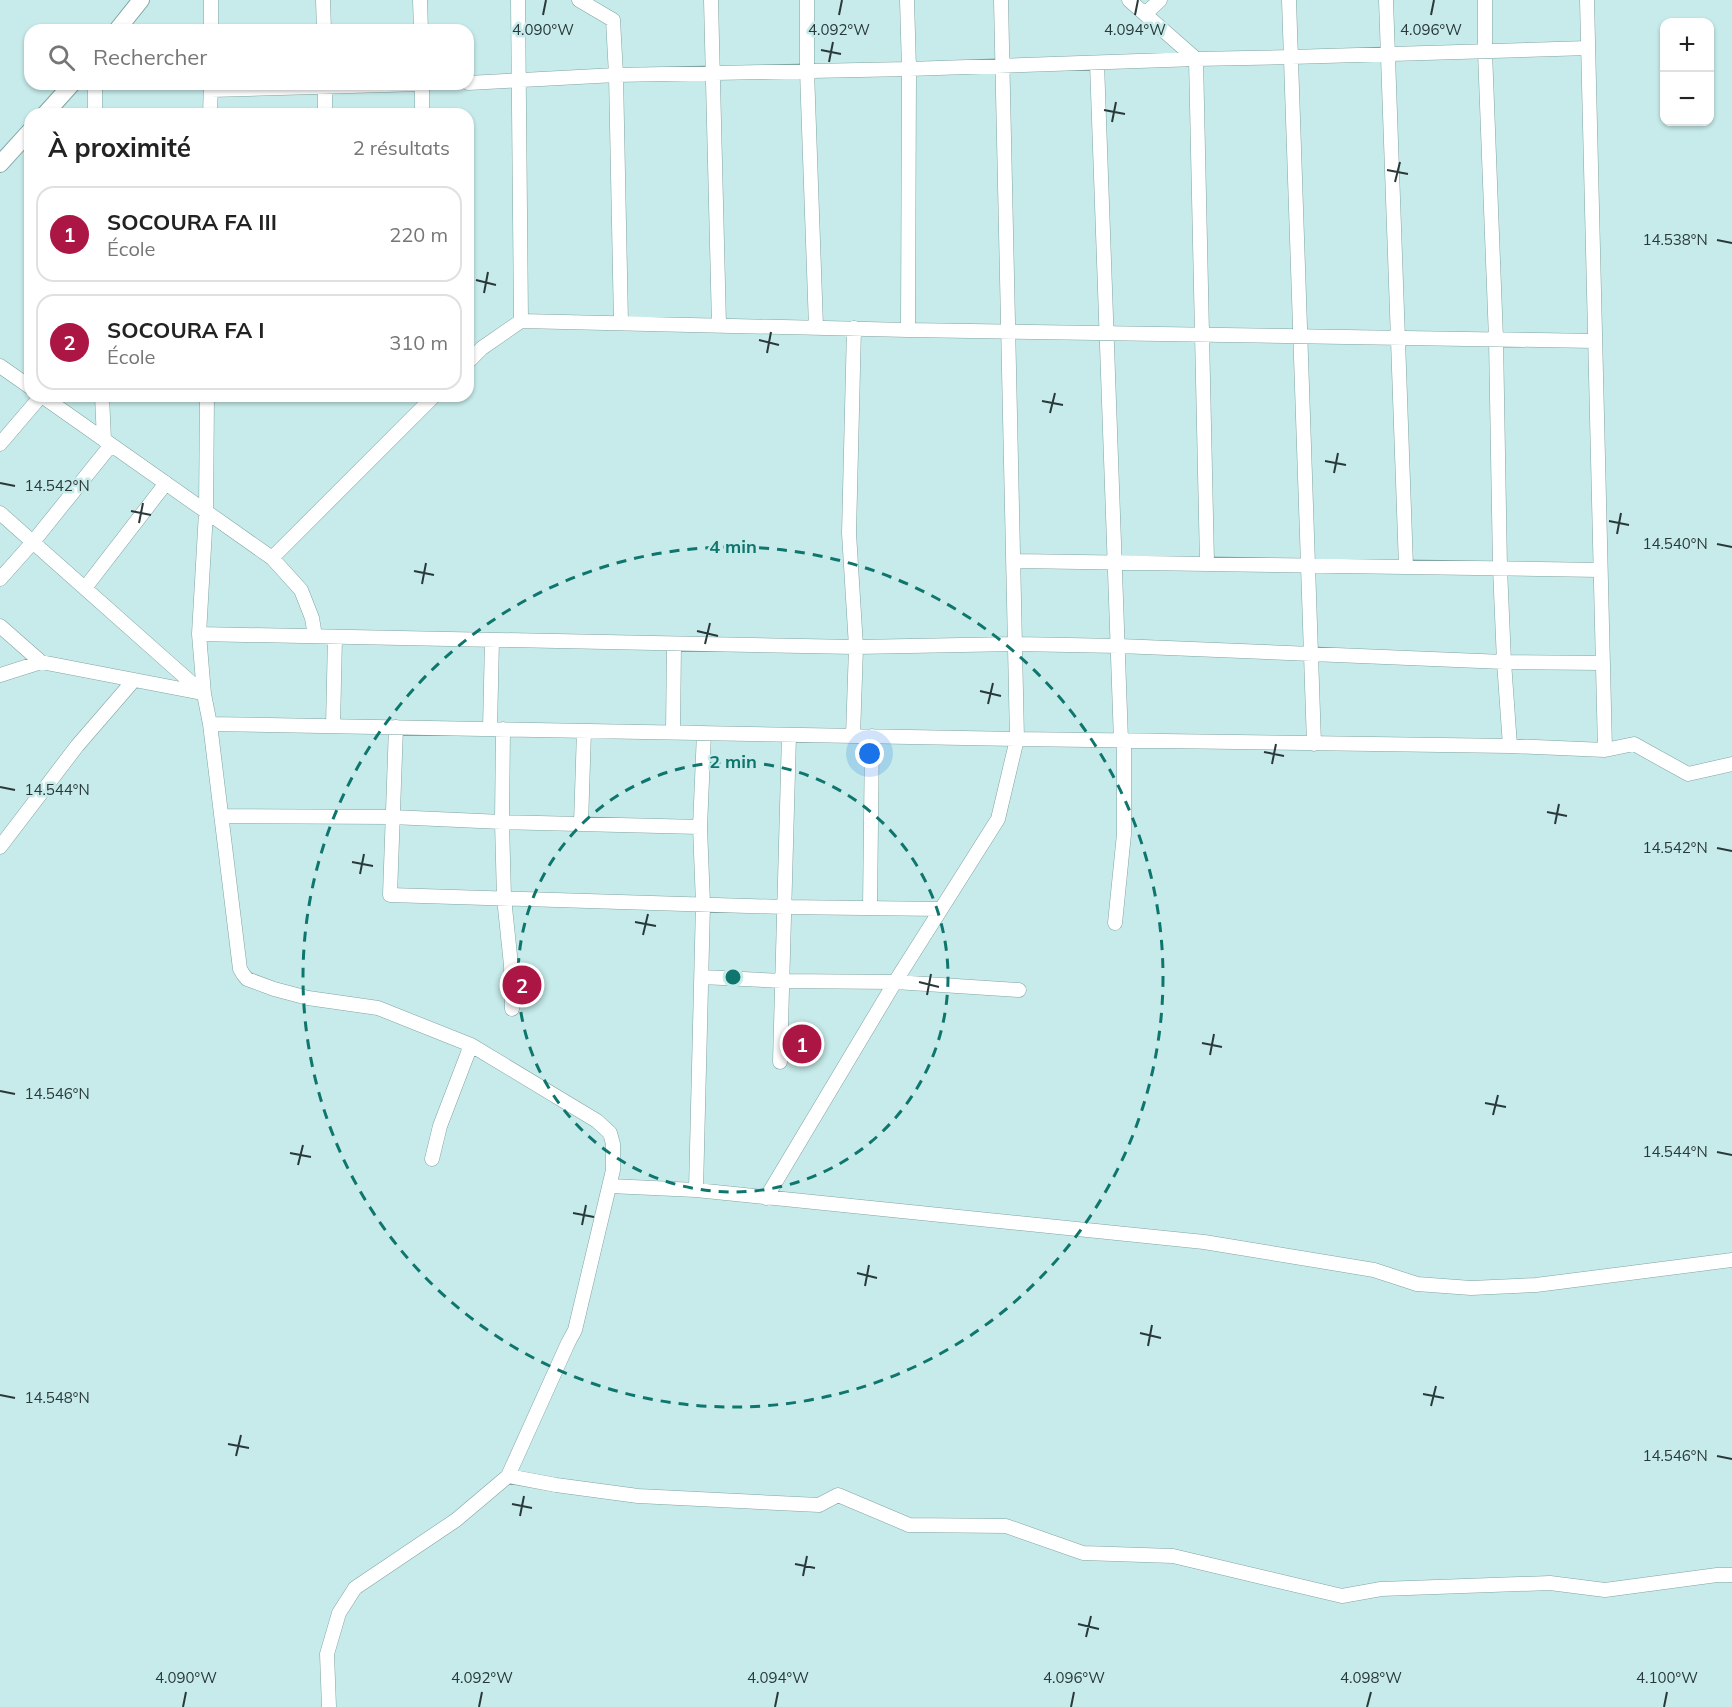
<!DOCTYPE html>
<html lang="fr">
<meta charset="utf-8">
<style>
body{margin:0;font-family:Mulish,sans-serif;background:#f6f6f6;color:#222}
.controls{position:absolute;right:18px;top:18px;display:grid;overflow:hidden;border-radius:12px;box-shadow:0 2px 4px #0004}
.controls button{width:54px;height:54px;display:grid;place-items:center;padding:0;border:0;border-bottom:2px solid #e0e0e0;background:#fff;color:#222;font:30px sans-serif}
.you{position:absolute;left:870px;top:754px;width:21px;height:21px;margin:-15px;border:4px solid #fff;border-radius:50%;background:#1a73e8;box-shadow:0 0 0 9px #1a73e833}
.badge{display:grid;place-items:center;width:39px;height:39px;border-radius:50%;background:#ab1645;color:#fff;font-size:20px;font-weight:700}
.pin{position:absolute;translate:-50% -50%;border:3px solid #fff;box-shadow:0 2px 6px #0006}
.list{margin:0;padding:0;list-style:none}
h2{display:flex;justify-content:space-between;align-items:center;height:78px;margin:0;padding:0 24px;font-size:26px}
h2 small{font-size:20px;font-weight:400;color:#767676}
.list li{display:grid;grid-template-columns:39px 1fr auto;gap:18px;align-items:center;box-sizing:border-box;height:96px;margin:0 12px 12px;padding:0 12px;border:2px solid #e0e0e0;border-radius:18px}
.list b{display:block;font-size:22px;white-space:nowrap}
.list p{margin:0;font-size:20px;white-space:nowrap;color:#767676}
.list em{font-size:20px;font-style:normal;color:#767676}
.icon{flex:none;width:33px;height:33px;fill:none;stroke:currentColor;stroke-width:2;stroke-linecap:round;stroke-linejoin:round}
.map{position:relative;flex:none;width:1732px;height:1707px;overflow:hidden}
.search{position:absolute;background:#fff;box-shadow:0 2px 4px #0004;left:24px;top:24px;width:450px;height:66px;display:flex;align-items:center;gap:15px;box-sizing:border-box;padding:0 21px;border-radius:18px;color:#767676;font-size:22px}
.panel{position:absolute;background:#fff;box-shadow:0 2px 4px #0004;left:24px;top:108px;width:450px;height:294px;border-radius:18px}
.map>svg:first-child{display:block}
</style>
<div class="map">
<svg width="1732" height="1707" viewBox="0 0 1732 1707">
<rect width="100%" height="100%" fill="#c6ebea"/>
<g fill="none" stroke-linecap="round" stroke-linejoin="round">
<defs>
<path id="minor" d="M211 0V30
M323 0 324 30
M420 0 421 30
M518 0 521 321
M579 0 613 20 616 75 621 323
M711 0 719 325
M807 0V71L816 327
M907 0 909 69 908 330
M1129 0 1196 59 1207 563
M1289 0 1314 744
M1386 0 1406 567
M1485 0V52L1496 339 1500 568 1504 662 1510 746
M1587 0 1605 750
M1146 13 1160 0
M1097 63 1121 741
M468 83 616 75 909 69 1196 59 1291 57 1588 48
M95 84V114
M325 84V114
M422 84V114
M211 90 421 84
M210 114 211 84
M468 362 482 348 521 321 908 330 1595 341
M0 366 30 387
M42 396 272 558 301 590 312 618 315 636
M102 396 104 440
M207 396 206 512 199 634 204 694 210 724 240 969 243 974 247 979 274 989 308 998 378 1008 471 1045 597 1121 610 1133 613 1144V1170L575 1330 568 1343 508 1476 456 1520 355 1588 339 1613 327 1654 329 1707
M0 444 41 396
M0 513 204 694
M272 558 434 396
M1013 561 1600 570
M0 579 33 542 111 445
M85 588 166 483
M0 626 41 662
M199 634 856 647 1015 644 1119 646 1504 662 1603 663
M0 675 41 662 202 693
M210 724 1017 739 1510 746 1605 750 1634 744 1688 774 1732 764
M333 726 335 637
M396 727 390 895 784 907 941 909
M490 729 492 640
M503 729 502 822 504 898 511 965 512 1009
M673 732 674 644
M853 736 856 647 849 533 854 328
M222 816 392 817 502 822 700 827
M581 824 584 731
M0 847 77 746 134 680
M870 908 872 736
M1115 923 1124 834V741
M702 977 782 981 895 982 1019 990
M780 1062 789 735
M432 1159 440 1126 471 1045
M610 1186 696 1190 1204 1242 1374 1270 1417 1284 1471 1288 1536 1285 1732 1260
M696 1190 703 904 700 827 704 733
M766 1198 895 982 998 819 1017 739 1001 0
M508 1476 556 1485 638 1496 819 1505 838 1495 909 1525 1006 1526 1083 1553 1173 1556 1342 1596 1381 1589 1550 1583 1605 1590 1717 1575H1732"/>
<path id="major" d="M117 30 141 0
M45 114 72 84
M0 164 30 131"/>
</defs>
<use href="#minor" stroke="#81a5a3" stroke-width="15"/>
<use href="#major" stroke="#81a5a3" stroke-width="18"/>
<use href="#minor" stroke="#fff" stroke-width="14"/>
<use href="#major" stroke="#fff" stroke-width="16"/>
</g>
<path fill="none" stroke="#293838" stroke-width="2" d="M543 15 546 0M839 15 842 0M1135 15 1138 0M1431 15 1434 0M821 50 841 54M829 62 833 42M1104 110 1125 114M1112 122 1116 102M1387 170 1408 174M1395 182 1400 162M1717 240 1732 243M476 280 496 285M484 293 488 272M759 340 779 345M767 353 771 332M1042 401 1063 405M1050 413 1055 393M1325 461 1346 465M1334 473 1338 453M0 483 15 486M131 511 151 515M1609 521 1629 525M139 523 143 503M1617 534 1621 513M1717 544 1732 547M414 571 434 575M422 584 426 563M697 631 718 636M705 644 710 623M980 691 1001 696M988 704 993 683M1264 752 1284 756M1272 764 1276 744M0 787 15 790M1547 812 1567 816M1555 824 1559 804M1717 848 1732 851M352 862 373 866M360 874 364 854M635 922 656 926M643 935 648 914M919 982 939 987M927 995 931 974M1202 1043 1222 1047M1210 1055 1214 1034M0 1091 15 1094M1485 1103 1506 1107M1493 1115 1498 1095M1717 1152 1732 1155M290 1153 311 1157M298 1165 303 1145M573 1213 594 1217M582 1225 586 1205M857 1273 877 1278M865 1286 869 1265M1140 1333 1161 1338M1148 1346 1152 1325M1423 1394 1444 1398M0 1395 15 1398M1431 1406 1436 1386M228 1444 249 1448M236 1456 241 1435M1717 1456 1732 1459M512 1504 532 1508M520 1516 524 1496M795 1564 815 1568M803 1576 807 1556M1078 1624 1099 1629M1086 1637 1091 1616M183 1707 186 1692M479 1707 482 1692M775 1707 778 1692M1071 1707 1074 1692M1367 1707 1371 1692M1664 1707 1667 1692"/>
<g fill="none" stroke="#0f766e" stroke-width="3" stroke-dasharray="10 8">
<circle cx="733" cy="977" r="215"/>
<circle cx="733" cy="977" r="430"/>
</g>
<g font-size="15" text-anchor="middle" fill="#293838" stroke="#c6ebea" stroke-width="5" stroke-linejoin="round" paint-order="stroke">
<text x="543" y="35">4.090°W</text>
<text x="839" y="35">4.092°W</text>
<text x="1135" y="35">4.094°W</text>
<text x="1431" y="35">4.096°W</text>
<text x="1675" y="245">14.538°N</text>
<text x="57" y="491">14.542°N</text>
<text x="1675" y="549">14.540°N</text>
<text x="57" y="795">14.544°N</text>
<text x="1675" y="853">14.542°N</text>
<text x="57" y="1099">14.546°N</text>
<text x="1675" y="1157">14.544°N</text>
<text x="57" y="1403">14.548°N</text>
<text x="1675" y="1461">14.546°N</text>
<text x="186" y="1683">4.090°W</text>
<text x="482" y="1683">4.092°W</text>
<text x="778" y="1683">4.094°W</text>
<text x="1074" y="1683">4.096°W</text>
<text x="1371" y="1683">4.098°W</text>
<text x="1667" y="1683">4.100°W</text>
</g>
<circle cx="733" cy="977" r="9" fill="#0f766e" stroke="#c6ebea" stroke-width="3"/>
<g font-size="18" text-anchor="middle" font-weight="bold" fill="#0f766e" stroke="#c6ebea" stroke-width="5" stroke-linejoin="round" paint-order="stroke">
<text x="733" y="553">4 min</text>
<text x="733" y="768">2 min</text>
</g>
</svg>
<div class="controls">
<button>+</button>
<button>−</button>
</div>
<div class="you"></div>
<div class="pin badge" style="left:802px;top:1044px">1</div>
<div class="pin badge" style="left:522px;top:985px">2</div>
<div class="search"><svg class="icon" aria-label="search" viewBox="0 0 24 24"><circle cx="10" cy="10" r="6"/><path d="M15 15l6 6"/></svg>Rechercher</div>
<section class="panel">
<h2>À proximité<small>2 résultats</small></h2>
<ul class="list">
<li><span class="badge">1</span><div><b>SOCOURA FA III</b><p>École</p></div><em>220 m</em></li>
<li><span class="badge">2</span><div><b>SOCOURA FA I</b><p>École</p></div><em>310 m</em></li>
</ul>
</section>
</div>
